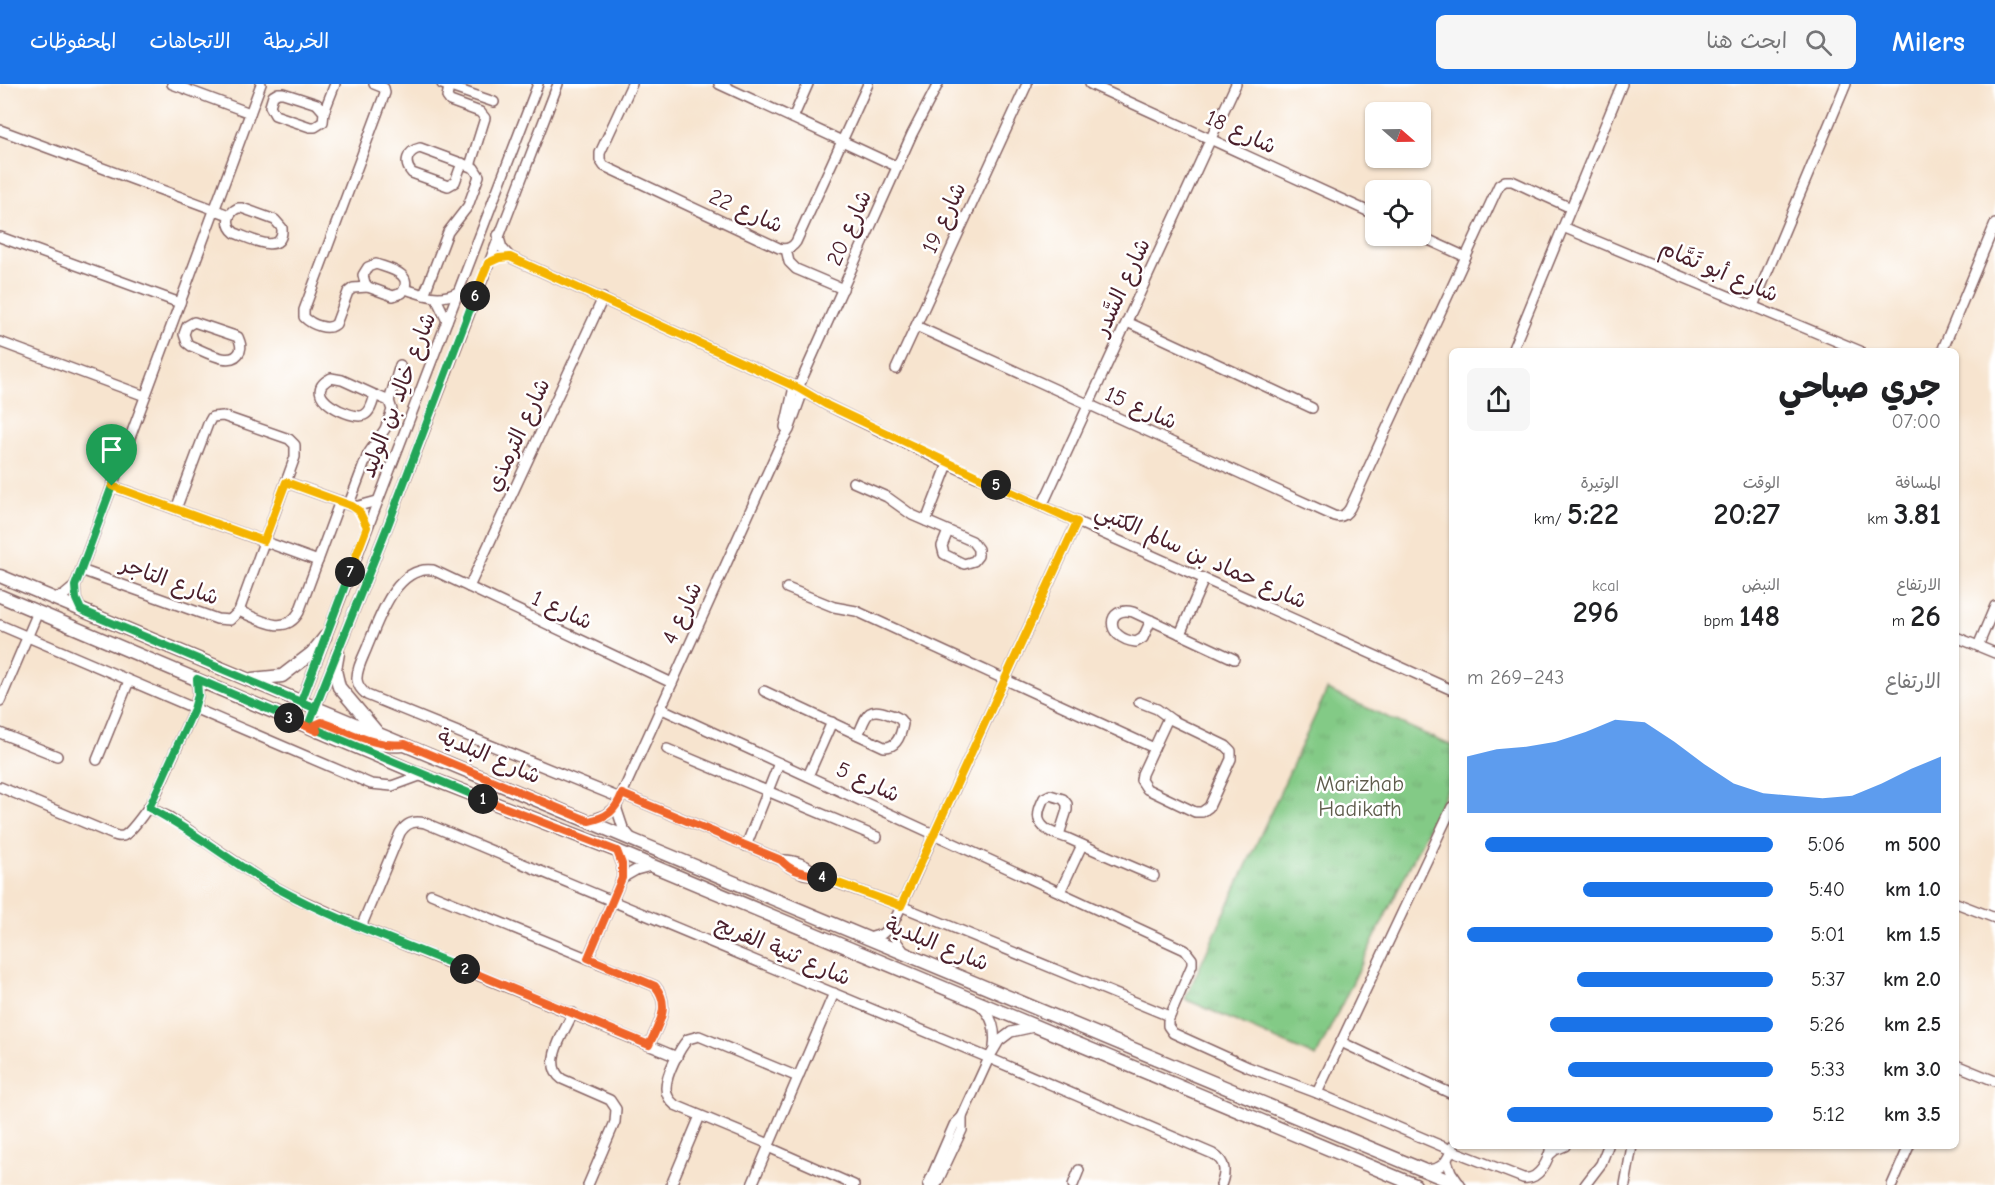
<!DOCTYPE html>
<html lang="ar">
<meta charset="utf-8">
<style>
body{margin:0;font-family:"Comic Neue","Playpen Sans Arabic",sans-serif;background:#f6f6f6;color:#202124;direction:rtl;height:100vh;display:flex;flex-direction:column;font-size:22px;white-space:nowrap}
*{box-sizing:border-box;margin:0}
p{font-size:20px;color:#757577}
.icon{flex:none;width:33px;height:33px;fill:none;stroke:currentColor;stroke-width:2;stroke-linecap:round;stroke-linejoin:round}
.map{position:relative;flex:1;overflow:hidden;direction:ltr}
.details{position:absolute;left:1449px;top:264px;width:510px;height:801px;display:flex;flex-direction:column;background:#fff;border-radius:9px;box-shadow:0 2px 4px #0004;direction:rtl}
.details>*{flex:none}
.needle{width:39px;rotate:110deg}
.tools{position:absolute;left:1365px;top:18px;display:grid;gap:12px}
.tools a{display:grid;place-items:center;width:66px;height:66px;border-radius:9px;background:#fff;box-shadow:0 2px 4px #0004;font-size:30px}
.pin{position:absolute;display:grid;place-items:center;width:51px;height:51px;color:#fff;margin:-62px -26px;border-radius:50% 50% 50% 0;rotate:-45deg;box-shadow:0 0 6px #0007}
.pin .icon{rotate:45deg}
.km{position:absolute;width:30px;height:30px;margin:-15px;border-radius:50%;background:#222;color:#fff;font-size:16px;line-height:30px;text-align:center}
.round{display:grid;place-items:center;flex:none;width:63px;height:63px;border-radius:9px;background:#f6f6f6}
.overview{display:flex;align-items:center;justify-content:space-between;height:102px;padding:0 18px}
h1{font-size:33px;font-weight:700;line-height:45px}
.stats{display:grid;grid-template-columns:repeat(3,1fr);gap:9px;height:102px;padding:6px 18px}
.stats div{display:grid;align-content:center}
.stats b{font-size:30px;font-weight:700}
.stats small{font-size:16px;font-weight:400}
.stats p{font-size:16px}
.chart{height:168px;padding:12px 18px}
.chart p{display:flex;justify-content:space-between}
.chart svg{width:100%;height:108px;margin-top:6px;fill:#1a73e8;opacity:.7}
ul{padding:0 18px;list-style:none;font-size:20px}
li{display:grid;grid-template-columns:96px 72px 1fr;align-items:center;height:45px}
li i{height:15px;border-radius:8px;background:#1a73e8}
header{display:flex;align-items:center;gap:36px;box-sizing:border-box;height:84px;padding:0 30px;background:#1a73e8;color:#fff}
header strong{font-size:28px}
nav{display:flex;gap:33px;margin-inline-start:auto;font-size:21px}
.search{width:420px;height:54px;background:#f6f6f6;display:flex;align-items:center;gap:15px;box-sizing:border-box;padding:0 21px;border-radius:9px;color:#757577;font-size:22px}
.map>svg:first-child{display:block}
.park{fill:url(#park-tufts);stroke:#667458;stroke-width:1.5}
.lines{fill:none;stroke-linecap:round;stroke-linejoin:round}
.minor-casing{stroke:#876464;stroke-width:12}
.major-casing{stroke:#876464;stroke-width:15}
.minor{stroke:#fff;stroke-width:9}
.major{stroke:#fff;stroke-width:12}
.split-1-casing{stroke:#fff;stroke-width:12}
.split-2-casing{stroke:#fff;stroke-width:12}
.split-3-casing{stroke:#fff;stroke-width:12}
.split-4-casing{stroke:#fff;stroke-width:12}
.split-5-casing{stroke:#fff;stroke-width:12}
.split-6-casing{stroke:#fff;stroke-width:12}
.split-7-casing{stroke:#fff;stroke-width:12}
.split-8-casing{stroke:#fff;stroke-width:12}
.split-1{stroke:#22a559;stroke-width:8}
.split-2{stroke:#f0652b;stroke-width:8}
.split-3{stroke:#22a559;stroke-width:8}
.split-4{stroke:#f0652b;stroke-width:8}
.split-5{stroke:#f5b400;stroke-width:8}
.split-6{stroke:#f5b400;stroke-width:8}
.split-7{stroke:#22a559;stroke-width:8}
.split-8{stroke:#f5b400;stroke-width:8}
.labels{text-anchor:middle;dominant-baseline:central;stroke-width:5;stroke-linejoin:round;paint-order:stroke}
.street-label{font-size:22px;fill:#4a1f2b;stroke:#fff}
.park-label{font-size:22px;fill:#5e5b4b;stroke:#fff}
</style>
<header>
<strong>Milers</strong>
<div class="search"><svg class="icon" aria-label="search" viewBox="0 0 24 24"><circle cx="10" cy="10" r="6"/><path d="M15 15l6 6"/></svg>ابحث هنا</div>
<nav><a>الخريطة</a><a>الاتجاهات</a><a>المحفوظات</a></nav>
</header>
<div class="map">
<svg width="1995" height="1101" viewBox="0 0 1995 1101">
<defs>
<pattern id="park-tufts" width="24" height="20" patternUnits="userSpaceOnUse" patternTransform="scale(1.5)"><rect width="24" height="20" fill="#83ca86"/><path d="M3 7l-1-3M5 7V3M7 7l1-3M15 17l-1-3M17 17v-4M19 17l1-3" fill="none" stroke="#73ad74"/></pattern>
</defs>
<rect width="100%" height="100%" fill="#fff"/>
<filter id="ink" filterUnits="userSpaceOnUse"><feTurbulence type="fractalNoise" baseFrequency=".0167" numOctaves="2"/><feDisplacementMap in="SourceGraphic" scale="12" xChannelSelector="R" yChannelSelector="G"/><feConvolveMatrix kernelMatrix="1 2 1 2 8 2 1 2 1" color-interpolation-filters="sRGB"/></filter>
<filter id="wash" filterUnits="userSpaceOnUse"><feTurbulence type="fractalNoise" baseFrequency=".008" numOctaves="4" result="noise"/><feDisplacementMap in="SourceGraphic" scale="24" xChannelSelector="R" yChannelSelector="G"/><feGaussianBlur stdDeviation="1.35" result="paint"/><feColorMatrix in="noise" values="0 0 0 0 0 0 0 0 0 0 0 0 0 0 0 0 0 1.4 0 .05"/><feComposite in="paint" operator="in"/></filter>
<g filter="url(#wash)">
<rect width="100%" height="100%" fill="#f7e4cf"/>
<path class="park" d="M1327,606l125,56v34l-136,277 -131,-58z"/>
</g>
<g filter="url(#ink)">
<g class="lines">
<defs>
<g id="minor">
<path d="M172,0l78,29"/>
<path d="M442,0l52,18"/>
<path d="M632,0l-32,69v7l4,6 175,82c7,2 13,0 17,-6l72,-158"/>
<path d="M719,0l179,83"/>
<path d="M1090,0l286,131"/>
<path d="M449,3l-2,10 3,4 30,11 5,6 -15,48"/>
<path d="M278,9h5l34,11 7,8 -1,10 -8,5h-5l-35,-12 -5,-9 3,-10z"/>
<path d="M324,28l11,-28"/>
<path d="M793,34l15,-34"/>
<path d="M0,46l229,85"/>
<path d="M238,124h4l33,12 7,8c2,29 -33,10 -47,5 -10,-8 -8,-20 3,-25z"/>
<path d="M1563,143l297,124"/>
<path d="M498,151l4,13 8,9 288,131 29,17 121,59 504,226"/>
<path d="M1420,152l46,21"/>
<path d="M0,153l180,66"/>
<path d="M786,165l3,13 7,7 47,20"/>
<path d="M376,180c13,5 39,9 26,29l-9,3 -25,-9 -3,-4 -2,-8 5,-8z"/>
<path d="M368,203l-15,1 -5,4 -12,32c-8,7 -24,1 -32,-7v-7l81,-217 -1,-5 -10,-4"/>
<path d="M405,205c19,6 34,13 53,3"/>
<path d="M424,211l24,-63 20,-26 11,-30 -5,-8 -54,-20c-13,3 -17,15 -8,25l36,13 7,-4 7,-19"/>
<path d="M436,214l11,23"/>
<path d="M1753,222l93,-222"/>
<path d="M194,238l44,15c2,5 4,9 2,14 -8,18 -37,-1 -49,-5l-4,-3 -3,-9 3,-8z"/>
<path d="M1127,238l185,86"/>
<path d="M916,242l418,190c7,2 12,-1 16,-8l149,-323 6,-4h7l59,27"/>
<path d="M0,258l145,54"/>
<path d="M1512,267l110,-267"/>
<path d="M1942,267l53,-127"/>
<path d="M896,285l131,-285"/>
<path d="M331,294l11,2 33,15c-2,6 -4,17 -11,20 -11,6 -67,-20 -33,-37z"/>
<path d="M798,304l114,-254 26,-50"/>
<path d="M389,317l11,-36"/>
<path d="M785,343l9,-40"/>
<path d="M286,398l69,25 22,-6"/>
<path d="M853,398l34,15 25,18 60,26 6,8v7l-4,5 -10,3 -20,-10 -2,-8 6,-15"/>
<path d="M112,402l206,75"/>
<path d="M349,420l19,-50 17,-25 7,-19 -3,-9 -14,-6"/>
<path d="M1042,422l194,-422"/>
<path d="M926,437l22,-57"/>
<path d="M81,486l136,49 13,1 9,-9 56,-154v-12l-6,-6 -66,-23 -11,1 -4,7 -32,85"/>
<path d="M469,503l134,-289"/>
<path d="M787,504l47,19 22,4 298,137"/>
<path d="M53,514l10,-2 12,-10"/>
<path d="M81,526l-5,-11 -1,-13 186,-502"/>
<path d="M239,527c20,8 46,26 60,1l41,-111"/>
<path d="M1151,536l-8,18 -7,4c-33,-4 -29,-37 -3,-30l101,47"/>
<path d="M0,541l371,159 21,2 30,-11"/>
<path d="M1180,550l24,-55"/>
<path d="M1956,553l39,16"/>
<path d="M1978,562l17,-40"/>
<path d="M764,607l120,56c13,1 17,-12 19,-23 -3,-7 -8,-8 -15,-10 -22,-9 -22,4 -30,21"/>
<path d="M0,617l38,-89"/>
<path d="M1139,618l18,7 15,11 54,26 5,5v8l-22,48 -7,5h-7l-48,-23 -6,-9 1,-6 26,-56"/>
<path d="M660,624l525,242 7,9v6l-24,56v5l5,7 75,34 69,26 134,57 72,28c16,3 26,-18 28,-32"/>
<path d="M294,636l244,-636"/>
<path d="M308,642l80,-201 170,-441"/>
<path d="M0,649l57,23"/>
<path d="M667,665l210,88"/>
<path d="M97,676l32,-79"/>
<path d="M808,692l24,-54"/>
<path d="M0,703l114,48c4,1 5,2 9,1 8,-3 30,-34 33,-42l38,-85 4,-14 -1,-16"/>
<path d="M622,710l159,66 8,7 15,7 14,2 78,28 273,112"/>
<path d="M620,714l-253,-103c-5,-4 -9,-8 -10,-15 -1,-11 7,-24 11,-35 11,-26 28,-80 65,-75l239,113"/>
<path d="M616,723l7,21 9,11"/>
<path d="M149,724l20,9 93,63 28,15 71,32 316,130"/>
<path d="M589,737l17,-6 10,-8 164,-362 9,-15 14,-39"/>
<path d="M1059,751l8,-25v-6l-4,-5 -13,-4 -6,3c-4,8 -9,19 -2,27 5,7 17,10 25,13 29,13 58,26 87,38"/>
<path d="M746,762l33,-83"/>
<path d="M781,776c13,-1 28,5 37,16"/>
<path d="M622,794l14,-8 15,-4"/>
<path d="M1060,808l22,-47"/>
<path d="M431,810l224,92c17,20 3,39 -6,59"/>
<path d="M1956,819l39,15"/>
<path d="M893,840l3,17 8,11"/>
<path d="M361,843l39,-94c6,-10 14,-13 25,-10l564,235 224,96c13,8 13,18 8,31"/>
<path d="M869,854l13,-4 11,-10 184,-402"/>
<path d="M588,874l34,-80v-14l-5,-13"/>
<path d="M979,920c14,12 17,26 15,43"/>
<path d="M573,929c-8,18 -32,51 -11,66l48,21 6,9 -1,13 -27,63"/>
<path d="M1341,958l111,52"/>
<path d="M1956,981l39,16"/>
<path d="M1317,1009l135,-286"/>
<path d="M769,1060l-94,-39c-5,-4 -9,-9 -9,-17 0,-13 13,-39 22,-49l11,-3 99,41"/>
<path d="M768,1063l86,38"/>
<path d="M1548,1072l7,-6 10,-4"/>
<path d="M1447,1077l4,11 9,13"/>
<path d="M1423,1086c20,0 24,-8 30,-24"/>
<path d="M671,1101l29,-69"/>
<path d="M752,1101l82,-192"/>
<path d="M928,1101l26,-60 8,-8 27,-59 10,-17 12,-9 23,-5"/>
<path d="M936,1101l26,-55v-13"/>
<path d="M1073,1101l6,-15"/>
<path d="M1585,1101l16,-21 7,-18"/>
<path d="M1625,1101l7,-39"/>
<path d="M1892,1101l17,-39"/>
</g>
<g id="major">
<path d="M0,492l1459,609"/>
<path d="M0,512l422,179 195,76 798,334"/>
<path d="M338,569l-3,17 4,17 37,44"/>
<path d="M252,595l30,-3 30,-23 13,-16"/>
<path d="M317,647l-1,-6 7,-3c24,9 51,26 78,23"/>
</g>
</defs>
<use href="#minor" class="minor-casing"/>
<use href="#major" class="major-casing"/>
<use href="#minor" class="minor"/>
<use href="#major" class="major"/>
</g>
</g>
<g class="lines" filter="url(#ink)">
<defs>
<path id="split-1" d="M112,402l-37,100 1,13 5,11 234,98 -7,18 175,73"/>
<path id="split-2" d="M465,885l184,76c9,-20 23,-39 6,-59l-67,-28 34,-80v-14l-5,-13 -134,-52"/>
<path id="split-3" d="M289,634l-92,-39 1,16 -4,14 -45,99c45,22 83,56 128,80 60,33 126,55 188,81"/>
<path id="split-4" d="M289,634l28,13 -2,-6 7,-3c28,10 53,26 83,22l184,77c19,-4 26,-10 33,-27l159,66c12,14 26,12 41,17"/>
<path id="split-5" d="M822,793l79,29 176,-384 -81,-37"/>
<path id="split-6" d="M475,212l13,-33 11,-5 11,-1 288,131 29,17 169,80"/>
<path id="split-7" d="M350,488l-49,130 14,6 73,-183 87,-229"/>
<path id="split-8" d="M112,402l152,55 22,-59 66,24 7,5 8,16 -17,45"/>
</defs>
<use href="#split-1" class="split-1-casing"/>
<use href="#split-2" class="split-2-casing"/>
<use href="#split-3" class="split-3-casing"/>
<use href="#split-4" class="split-4-casing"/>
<use href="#split-5" class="split-5-casing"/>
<use href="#split-6" class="split-6-casing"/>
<use href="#split-7" class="split-7-casing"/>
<use href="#split-8" class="split-8-casing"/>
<use href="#split-1" class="split-1"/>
<use href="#split-2" class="split-2"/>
<use href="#split-3" class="split-3"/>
<use href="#split-4" class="split-4"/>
<use href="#split-5" class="split-5"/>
<use href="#split-6" class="split-6"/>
<use href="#split-7" class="split-7"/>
<use href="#split-8" class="split-8"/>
</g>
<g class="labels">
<g class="street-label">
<text transform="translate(1241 48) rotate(25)">شارع 18</text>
<text transform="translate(746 127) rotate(24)">شارع 22</text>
<text transform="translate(944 134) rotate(-65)">شارع 19</text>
<text transform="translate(849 144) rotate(-66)">شارع 20</text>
<text transform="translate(1719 187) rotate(23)">شارع أبو تَمَّام</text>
<text transform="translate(1122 203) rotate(-65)">شارع السَّدر</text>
<text transform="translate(398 311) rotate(-69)">شارع خالِد بن الوليد</text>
<text transform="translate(1141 324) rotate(24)">شارع 15</text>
<text transform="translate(518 351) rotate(-65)">شارع الترمذي</text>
<text transform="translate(1201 472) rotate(24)">شارع حماد بن سالم الكتبي</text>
<text transform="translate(170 497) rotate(20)">شارع التاجر</text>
<text transform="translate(562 526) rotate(25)">شارع 1</text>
<text transform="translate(682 529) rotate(-65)">شارع 4</text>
<text transform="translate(489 672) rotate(23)">شارع البلدية</text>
<text transform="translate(868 698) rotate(25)">شارع 5</text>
<text transform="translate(937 860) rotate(22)">شارع البلدية</text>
<text transform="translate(783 867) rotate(23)">شارع ثنية الفريج</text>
</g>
<g class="park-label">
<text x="1360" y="700">Marizhab<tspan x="1360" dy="25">Hadikath</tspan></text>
</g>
</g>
</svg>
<div class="tools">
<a><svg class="needle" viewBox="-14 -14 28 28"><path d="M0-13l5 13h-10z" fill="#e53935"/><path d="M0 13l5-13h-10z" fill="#757577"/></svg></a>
<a><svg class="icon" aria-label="locate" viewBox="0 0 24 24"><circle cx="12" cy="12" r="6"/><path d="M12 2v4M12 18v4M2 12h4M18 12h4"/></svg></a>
</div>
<div class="pin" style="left:112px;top:402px;background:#1e9e55"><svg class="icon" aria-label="arrive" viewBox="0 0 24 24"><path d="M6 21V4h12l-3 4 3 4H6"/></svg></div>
<b class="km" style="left:483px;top:715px">1</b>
<b class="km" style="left:465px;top:885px">2</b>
<b class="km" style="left:289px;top:634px">3</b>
<b class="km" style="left:822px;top:793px">4</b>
<b class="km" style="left:996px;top:401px">5</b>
<b class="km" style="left:475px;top:212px">6</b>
<b class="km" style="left:350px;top:488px">7</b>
<section class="details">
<div class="overview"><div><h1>جري صباحي</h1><p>07:00</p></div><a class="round"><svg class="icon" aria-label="share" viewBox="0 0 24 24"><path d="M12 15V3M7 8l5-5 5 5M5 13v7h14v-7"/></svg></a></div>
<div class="stats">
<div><p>المسافة</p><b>3.81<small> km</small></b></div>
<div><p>الوقت</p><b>20:27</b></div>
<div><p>الوتيرة</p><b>5:22<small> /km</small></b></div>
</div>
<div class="stats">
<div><p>الارتفاع</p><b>26<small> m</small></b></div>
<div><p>النبض</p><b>148<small> bpm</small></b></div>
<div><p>kcal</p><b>296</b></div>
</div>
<div class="chart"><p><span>الارتفاع</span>243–269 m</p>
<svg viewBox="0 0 160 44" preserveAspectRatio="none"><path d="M0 44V21L10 18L20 17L30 15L40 11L50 6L60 7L70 15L80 24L90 32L100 36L110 37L120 38L130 37L140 32L150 26L160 21V44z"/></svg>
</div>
<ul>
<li><b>500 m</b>5:06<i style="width:94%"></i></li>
<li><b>1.0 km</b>5:40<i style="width:62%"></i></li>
<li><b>1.5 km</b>5:01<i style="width:100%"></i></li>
<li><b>2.0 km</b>5:37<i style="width:64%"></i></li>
<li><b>2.5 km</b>5:26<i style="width:73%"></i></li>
<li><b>3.0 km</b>5:33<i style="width:67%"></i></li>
<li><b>3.5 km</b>5:12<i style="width:87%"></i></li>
</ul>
</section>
</div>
